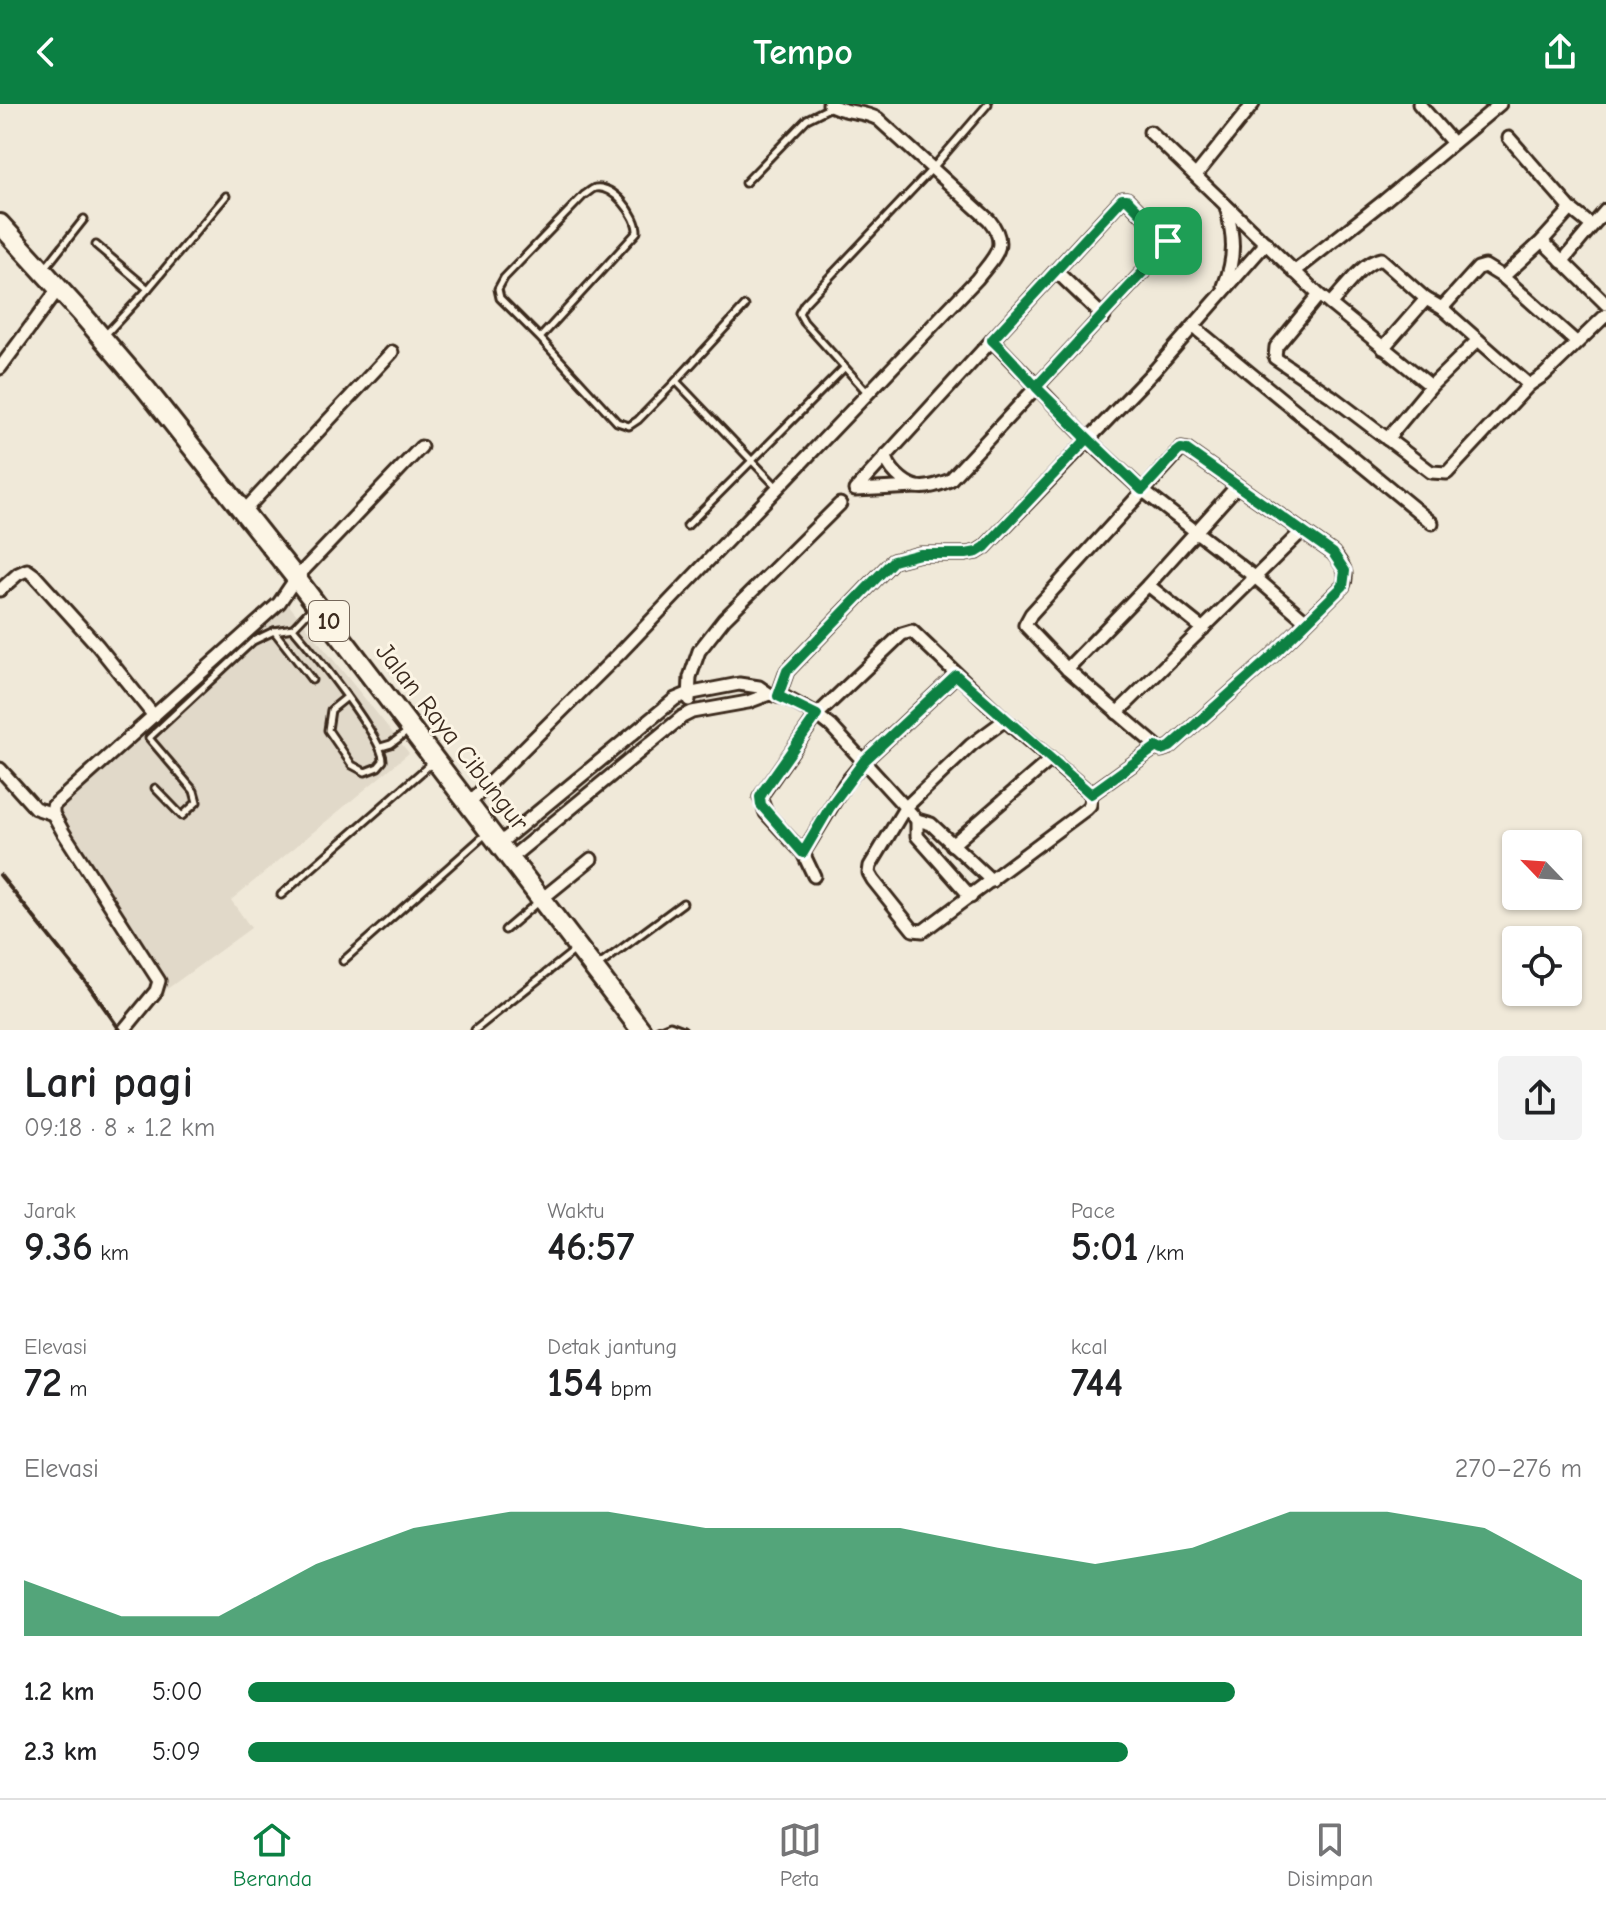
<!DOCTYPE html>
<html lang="id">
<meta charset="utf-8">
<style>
body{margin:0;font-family:"Comic Neue",sans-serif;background:#f2f2f2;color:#202124;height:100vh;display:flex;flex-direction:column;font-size:30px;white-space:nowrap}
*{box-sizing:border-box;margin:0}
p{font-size:26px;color:#757577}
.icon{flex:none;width:44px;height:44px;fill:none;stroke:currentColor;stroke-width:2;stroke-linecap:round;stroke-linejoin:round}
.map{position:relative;height:926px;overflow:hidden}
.panel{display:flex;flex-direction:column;background:#fff;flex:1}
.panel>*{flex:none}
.needle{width:52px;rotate:295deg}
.tools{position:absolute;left:1502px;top:726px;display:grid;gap:16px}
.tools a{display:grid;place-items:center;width:80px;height:80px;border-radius:8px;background:#fff;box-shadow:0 2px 6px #0004;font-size:40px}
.pin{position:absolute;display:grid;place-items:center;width:68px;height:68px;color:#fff;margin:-34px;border-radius:16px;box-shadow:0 4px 12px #0006}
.round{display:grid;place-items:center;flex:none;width:84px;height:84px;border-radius:8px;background:#f2f2f2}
.summary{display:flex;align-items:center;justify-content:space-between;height:136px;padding:0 24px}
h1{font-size:44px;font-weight:800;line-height:60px}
.stats{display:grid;grid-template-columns:repeat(3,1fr);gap:12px;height:136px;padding:8px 24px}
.stats div{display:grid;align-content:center}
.stats b{font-size:40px;font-weight:800}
.stats small{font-size:22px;font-weight:400}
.stats p{font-size:22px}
.chart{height:224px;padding:16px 24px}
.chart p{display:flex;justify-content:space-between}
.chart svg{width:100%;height:144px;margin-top:8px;fill:#0b8043;opacity:.7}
ul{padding:0 24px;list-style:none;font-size:26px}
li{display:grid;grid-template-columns:128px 96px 1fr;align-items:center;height:60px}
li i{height:20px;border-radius:10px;background:#0b8043}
header{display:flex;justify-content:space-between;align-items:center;height:104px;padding:0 24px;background:#0b8043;color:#fff;font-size:36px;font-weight:800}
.tabs{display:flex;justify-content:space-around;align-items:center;height:112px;border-top:2px solid #e0e0e0;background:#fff;font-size:22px;color:#757577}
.tabs a{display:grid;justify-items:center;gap:4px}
.tabs .on{color:#0b8043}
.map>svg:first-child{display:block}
.built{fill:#e1d9c9}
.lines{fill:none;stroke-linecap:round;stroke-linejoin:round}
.service-casing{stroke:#3b2a1e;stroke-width:11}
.minor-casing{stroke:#3b2a1e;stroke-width:17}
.trunk-casing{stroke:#3b2a1e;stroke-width:24}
.service{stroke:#fcf5e5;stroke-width:5}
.minor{stroke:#fcf5e5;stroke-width:11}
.trunk{stroke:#fcf5e5;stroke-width:18}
.rail{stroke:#3b2a1e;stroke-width:4}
.route-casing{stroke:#fff;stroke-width:16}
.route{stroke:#0b8043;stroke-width:10}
.labels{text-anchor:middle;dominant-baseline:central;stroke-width:6;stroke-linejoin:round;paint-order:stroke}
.shield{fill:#fcf5e5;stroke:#75675a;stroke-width:2}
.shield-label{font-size:24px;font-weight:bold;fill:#3b2a1e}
.street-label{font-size:26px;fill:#3b2a1e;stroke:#fcf5e5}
</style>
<header><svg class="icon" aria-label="back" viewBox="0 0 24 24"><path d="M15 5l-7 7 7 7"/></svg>Tempo<svg class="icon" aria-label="share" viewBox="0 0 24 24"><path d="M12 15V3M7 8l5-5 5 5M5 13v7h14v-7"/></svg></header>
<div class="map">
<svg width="1606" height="926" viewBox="0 0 1606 926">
<rect width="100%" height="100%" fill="#f0e9d9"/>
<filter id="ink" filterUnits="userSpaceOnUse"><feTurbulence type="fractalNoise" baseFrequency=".0125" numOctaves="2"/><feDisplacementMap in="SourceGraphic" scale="16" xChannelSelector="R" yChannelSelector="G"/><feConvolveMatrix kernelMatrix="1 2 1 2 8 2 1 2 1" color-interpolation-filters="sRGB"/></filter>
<g filter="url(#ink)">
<path class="built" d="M288,500l121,149 -178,147 20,28 -84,61 -114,-176z"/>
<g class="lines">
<defs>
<g id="service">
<path d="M745,79l62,-64 24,-12"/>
<path d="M96,141l52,44"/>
<path d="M46,163l38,-48"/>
<path d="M745,202l-69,75 101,106"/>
<path d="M106,230l42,-45 78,-93"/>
<path d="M540,234l97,-106c1,-16 -24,-48 -42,-44 -4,1 -7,5 -11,7l-80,83 -6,11 2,9 40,40 77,84 12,4 9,-6 38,-39"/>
<path d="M867,288l-63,-70 -5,-9 5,-9 128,-135 56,-65"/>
<path d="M687,422l157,-158"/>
<path d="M312,504l-19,20c17,20 92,112 90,133l-5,6 -13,5 -13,-7 -24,-35 3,-20 16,-13"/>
<path d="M274,527l38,49"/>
<path d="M381,643l10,-3 16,-12"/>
<path d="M155,684l27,28 15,-14 -3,-11 -45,-53 104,-97 21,-10 19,-3"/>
<path d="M281,791l152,-133"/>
<path d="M505,826l34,-29"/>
<path d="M343,857l143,-127"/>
<path d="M598,862l85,-63"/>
<path d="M475,926l99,-79"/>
<path d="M658,926l12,-5 13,5"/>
</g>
<g id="minor">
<path d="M1419,0l33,38"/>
<path d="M1150,28l169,163 112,91"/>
<path d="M1509,34l62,71"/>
<path d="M1196,71l57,-71"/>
<path d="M1542,137l64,63"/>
<path d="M1562,158l30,-36"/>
<path d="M1057,168l47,45"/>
<path d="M1294,168l90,-71 116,-97"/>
<path d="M1503,173l73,65"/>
<path d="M1224,182c12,-29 10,-50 2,-80"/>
<path d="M1319,191l-43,52 -1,11 56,38 100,76 16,1 82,-88 -87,-77 -16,-9 -43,49"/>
<path d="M1330,200c14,-14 31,-41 51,-45l45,40"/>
<path d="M1442,204l36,-40 7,-2 18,11 39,-36 29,-32 21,17 14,-16"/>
<path d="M1194,223l238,196"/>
<path d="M0,264l59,-80"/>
<path d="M1529,281l15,-10 62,-60"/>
<path d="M1387,335l44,-53 47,-46"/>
<path d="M1181,345l6,1 146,103c9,11 16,19 10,33l-73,72 -100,89 -9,3 -94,-81 -42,-44 6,-11z"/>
<path d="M886,351c1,13 18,29 31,32 11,2 23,-3 33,-7l218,-235v-4l-41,-42h-5l-130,141"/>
<path d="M916,383l-61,3 137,-150 95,99 55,51 114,88 50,43"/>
<path d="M243,408l149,-160"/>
<path d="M1148,481l55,44"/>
<path d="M0,486l18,-16 9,-4 7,5 64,71 56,70"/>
<path d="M1067,565l81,-84 89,-99"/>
<path d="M778,592l9,-25 106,-110 27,-7h46l11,-2 8,-5 170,-177 111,-127"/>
<path d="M689,596l1,-23 9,-26 25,-32 116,-115"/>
<path d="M1117,609l185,-182"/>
<path d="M0,665l35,39 18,6"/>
<path d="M1091,690l65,-47"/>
<path d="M470,698l152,-151 355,-372c17,-22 33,-33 12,-59l-111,-101c-16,-9 -33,-5 -49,-15"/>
<path d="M917,716v16l54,61"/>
<path d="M500,739l175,-144 12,-5 52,-10 20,3 10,7 17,4 31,17 14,11 86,94 14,4 61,57"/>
<path d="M952,741l98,-85"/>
<path d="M803,749l42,-69 19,-23 92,-86"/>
<path d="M512,753l170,-140 10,-5 56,-10 21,-8"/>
<path d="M814,772l-11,-23 -37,-40 -6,-16 57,-82 85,-81 10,-3 93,89 86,74 -1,11 -4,4 -163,122 -10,-1 -40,-50 -4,-7 1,-7 35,-58 66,-63 34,-25"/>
<path d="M543,794l48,-39"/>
<path d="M124,926l32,-39 3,-10 -96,-149 -10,-18v-8l226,-203 17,-25 125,-131"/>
</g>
<path id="trunk" d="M0,120l81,89 65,76 150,189 345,452"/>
</defs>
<use href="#service" class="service-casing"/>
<use href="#minor" class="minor-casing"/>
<use href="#trunk" class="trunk-casing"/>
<use href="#service" class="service"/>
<use href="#minor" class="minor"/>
<use href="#trunk" class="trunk"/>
<path class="rail" d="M0,771l89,111 31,44"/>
</g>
</g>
<g class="lines" filter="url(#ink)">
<defs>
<path id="route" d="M1168,137v4l-132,142 51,52 -102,108 -8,5 -11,2h-46l-27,7 -106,110 -9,25 39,19 -53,75 -4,7 1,8 42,48 27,-46 34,-46 92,-86 135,119 65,-47 5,3 9,-3 100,-89 73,-72 2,-15 -12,-18 -146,-103 -6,-1 -4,3 -35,38c-35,-33 -69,-66 -103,-100 -16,-17 -30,-34 -47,-50l130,-141h5l41,42"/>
</defs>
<use href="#route" class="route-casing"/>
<use href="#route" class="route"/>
</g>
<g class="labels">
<rect class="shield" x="309" y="497" width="40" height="40" rx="6"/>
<g class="shield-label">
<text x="329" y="517">10</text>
</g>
<g class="street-label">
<text transform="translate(452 633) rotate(52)">Jalan Raya Cibungur</text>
</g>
</g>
</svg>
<div class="tools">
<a><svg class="needle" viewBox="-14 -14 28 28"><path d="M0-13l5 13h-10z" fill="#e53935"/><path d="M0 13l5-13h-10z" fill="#757577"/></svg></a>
<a><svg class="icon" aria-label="locate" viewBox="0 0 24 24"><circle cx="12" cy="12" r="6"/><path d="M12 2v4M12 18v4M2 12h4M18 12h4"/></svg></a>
</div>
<div class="pin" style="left:1168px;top:137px;background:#1e9e55"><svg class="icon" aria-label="arrive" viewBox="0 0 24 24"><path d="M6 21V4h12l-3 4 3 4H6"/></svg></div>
</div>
<section class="panel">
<div class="summary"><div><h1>Lari pagi</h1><p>09:18 · 8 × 1.2 km</p></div><a class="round"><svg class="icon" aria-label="share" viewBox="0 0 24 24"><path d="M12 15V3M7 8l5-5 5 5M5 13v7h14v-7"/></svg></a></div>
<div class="stats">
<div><p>Jarak</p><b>9.36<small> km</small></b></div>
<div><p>Waktu</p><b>46:57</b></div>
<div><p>Pace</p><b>5:01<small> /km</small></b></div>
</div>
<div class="stats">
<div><p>Elevasi</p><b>72<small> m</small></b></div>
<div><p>Detak jantung</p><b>154<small> bpm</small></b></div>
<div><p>kcal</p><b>744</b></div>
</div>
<div class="chart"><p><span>Elevasi</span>270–276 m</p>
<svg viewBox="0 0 160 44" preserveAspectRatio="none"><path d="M0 44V27L10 38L20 38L30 22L40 11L50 6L60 6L70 11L80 11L90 11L100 17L110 22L120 17L130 6L140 6L150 11L160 27V44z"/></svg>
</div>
<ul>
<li><b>1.2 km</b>5:00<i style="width:74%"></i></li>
<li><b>2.3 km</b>5:09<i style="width:66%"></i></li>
</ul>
</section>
<nav class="tabs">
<a class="on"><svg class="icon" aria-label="home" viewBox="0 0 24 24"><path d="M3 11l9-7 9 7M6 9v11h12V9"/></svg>Beranda</a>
<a><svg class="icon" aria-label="map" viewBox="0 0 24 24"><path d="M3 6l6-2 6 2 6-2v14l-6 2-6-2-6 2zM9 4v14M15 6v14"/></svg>Peta</a>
<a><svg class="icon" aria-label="saved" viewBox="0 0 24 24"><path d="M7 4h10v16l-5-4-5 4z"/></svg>Disimpan</a>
</nav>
